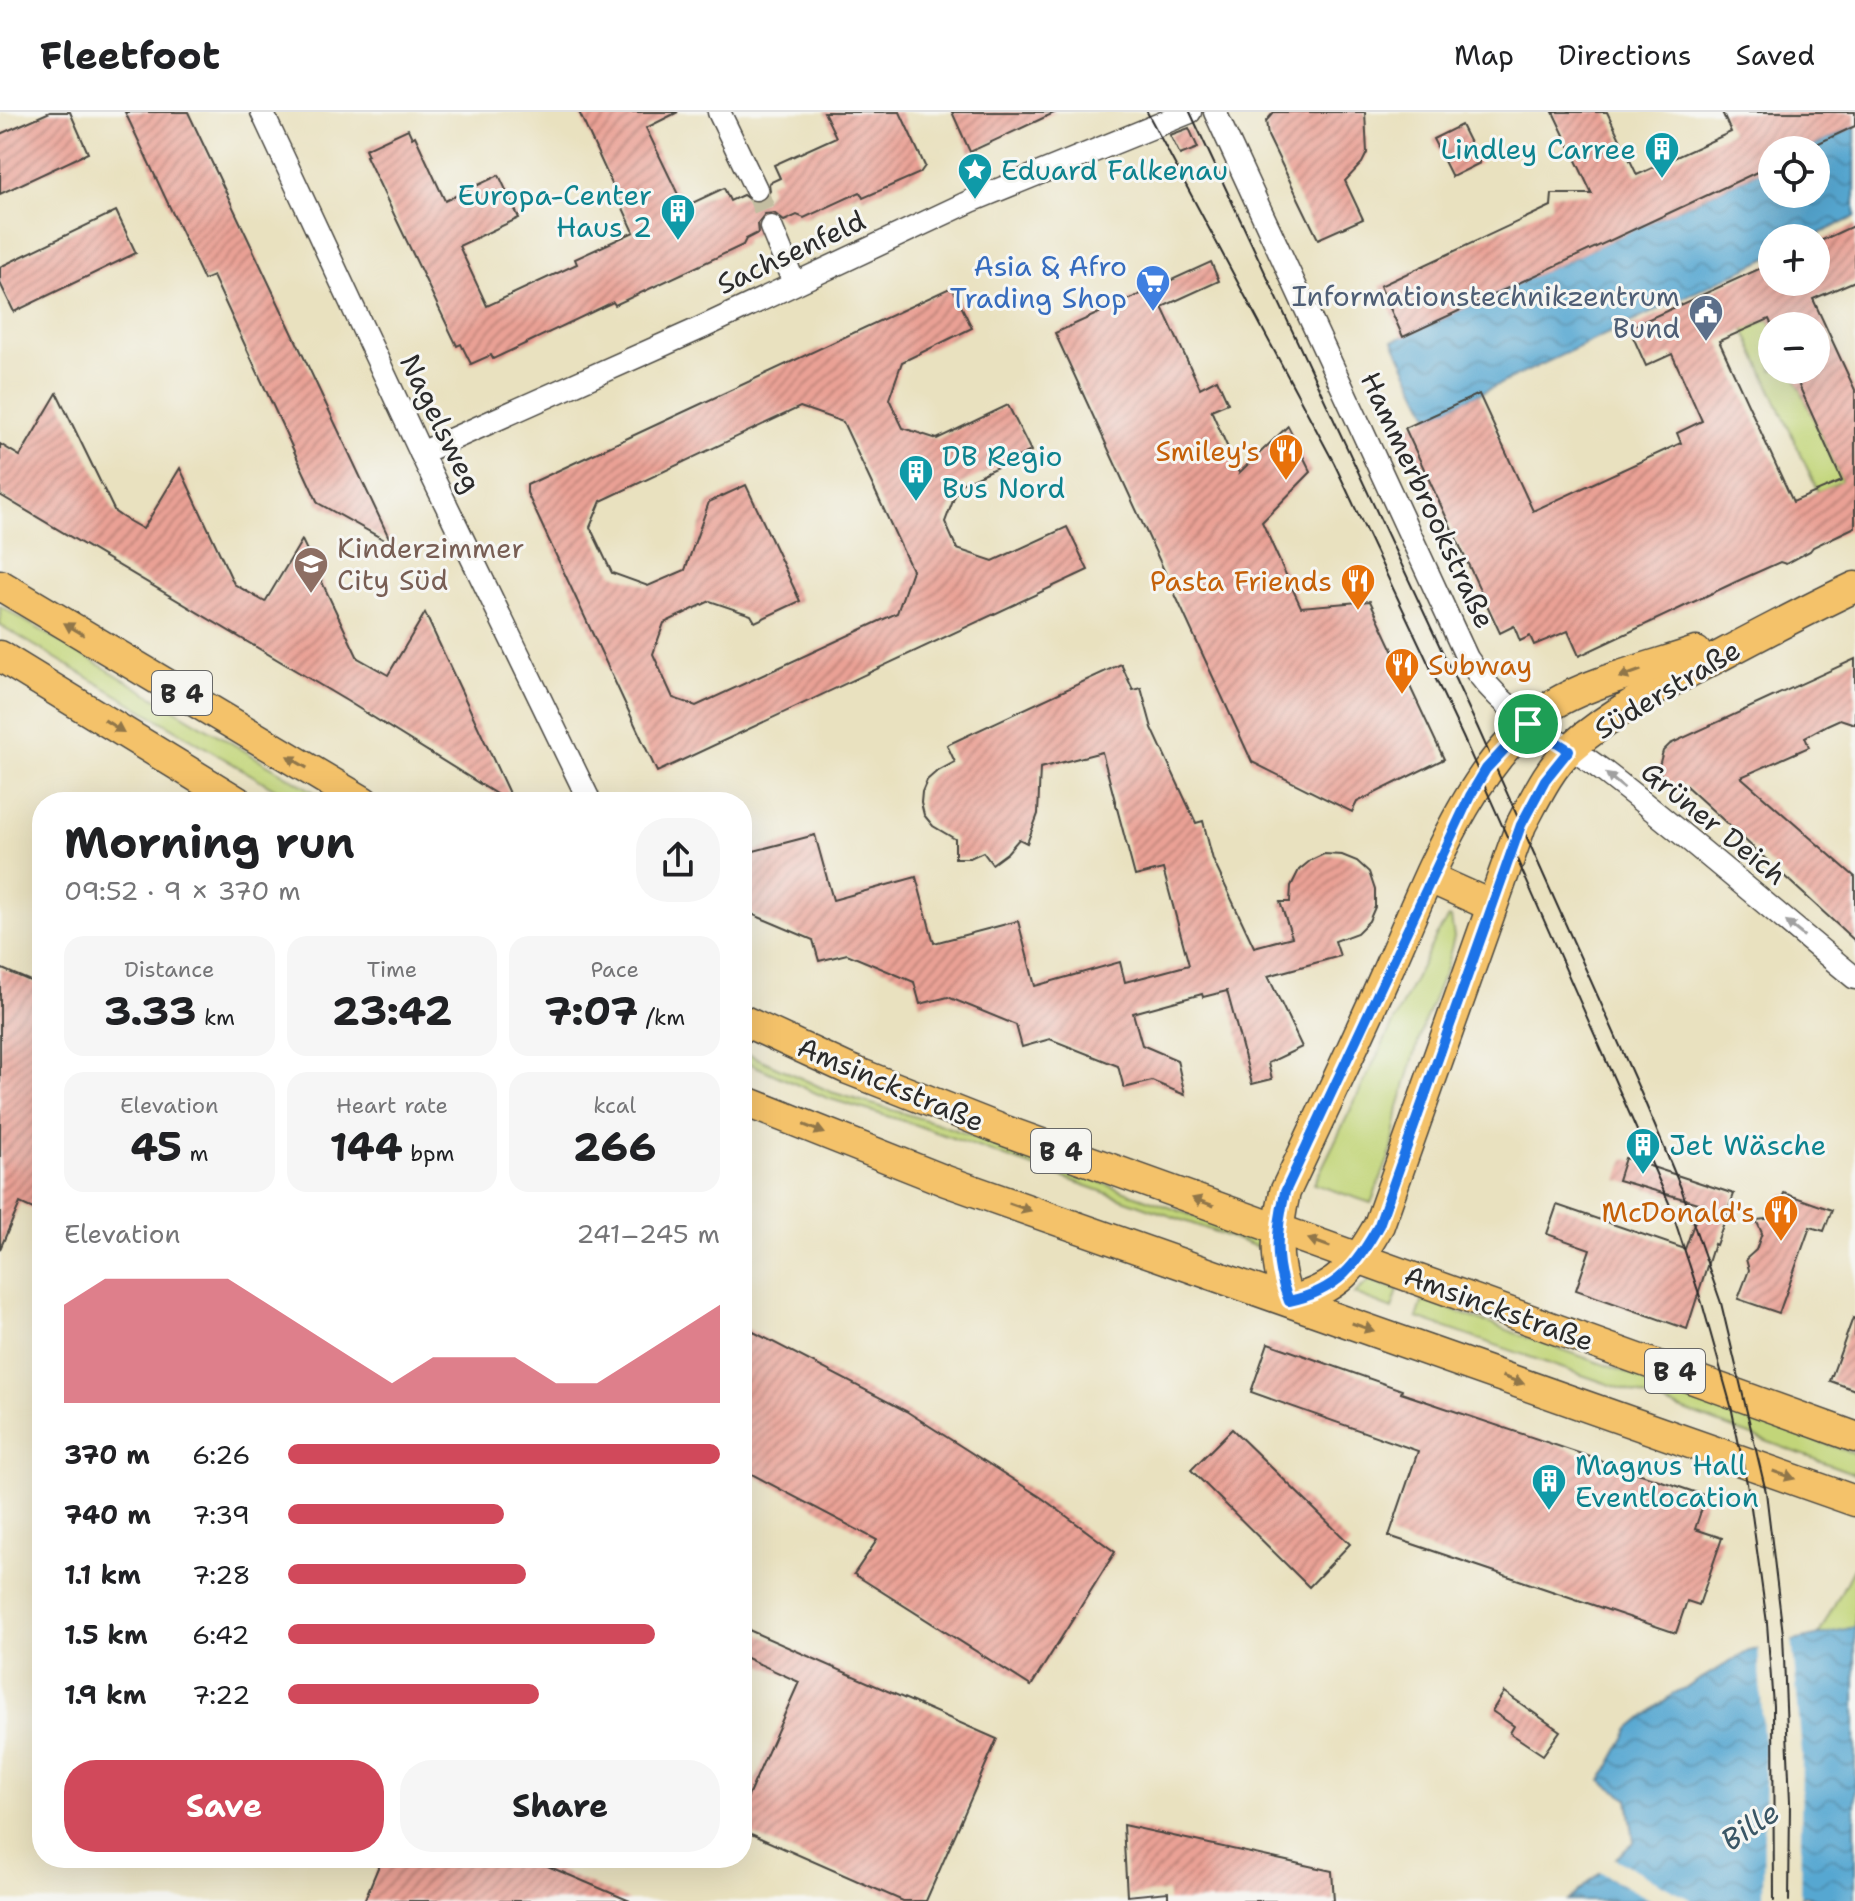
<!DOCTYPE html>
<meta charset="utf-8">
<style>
body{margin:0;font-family:"Shantell Sans",sans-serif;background:#f6f6f6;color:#202124;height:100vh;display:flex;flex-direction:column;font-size:30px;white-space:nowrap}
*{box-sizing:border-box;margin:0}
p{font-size:26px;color:#757577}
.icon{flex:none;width:44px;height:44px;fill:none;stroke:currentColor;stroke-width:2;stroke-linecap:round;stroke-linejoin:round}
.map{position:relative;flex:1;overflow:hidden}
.side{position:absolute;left:32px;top:680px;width:720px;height:1076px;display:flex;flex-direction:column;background:#fff;border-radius:32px;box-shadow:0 8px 32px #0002}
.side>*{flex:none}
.buttons{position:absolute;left:1758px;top:24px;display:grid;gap:16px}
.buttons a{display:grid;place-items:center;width:72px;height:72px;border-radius:50%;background:#fff;box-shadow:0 8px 32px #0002;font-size:40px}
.pin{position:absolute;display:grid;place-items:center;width:68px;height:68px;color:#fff;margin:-34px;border:4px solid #fff;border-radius:50%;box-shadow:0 2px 8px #0007}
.round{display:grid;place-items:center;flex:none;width:84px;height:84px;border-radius:32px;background:#f6f6f6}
.head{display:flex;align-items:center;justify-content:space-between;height:136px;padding:0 32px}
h1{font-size:44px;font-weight:700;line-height:60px}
.metrics{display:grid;grid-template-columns:repeat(3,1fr);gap:12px;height:136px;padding:8px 32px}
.metrics div{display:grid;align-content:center;border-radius:20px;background:#f6f6f6;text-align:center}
.metrics b{font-size:40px;font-weight:700}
.metrics small{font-size:22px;font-weight:400}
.metrics p{font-size:22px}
.chart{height:224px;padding:16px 32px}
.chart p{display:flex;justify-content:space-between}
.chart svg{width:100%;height:144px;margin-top:8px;fill:#d1495b;opacity:.7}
.action{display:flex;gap:16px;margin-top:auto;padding:16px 32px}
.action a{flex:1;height:92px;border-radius:32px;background:#d1495b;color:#fff;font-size:32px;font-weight:700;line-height:92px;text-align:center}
.action a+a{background:#f6f6f6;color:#202124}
ul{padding:0 32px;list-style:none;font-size:26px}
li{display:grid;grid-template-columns:128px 96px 1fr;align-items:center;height:60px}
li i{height:20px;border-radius:10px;background:#d1495b}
header{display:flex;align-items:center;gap:48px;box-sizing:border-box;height:112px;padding:0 40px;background:#fff;border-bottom:2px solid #e0e0e0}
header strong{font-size:38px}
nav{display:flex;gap:44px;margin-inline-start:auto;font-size:28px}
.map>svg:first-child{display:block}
.green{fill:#c2d579;stroke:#768052;stroke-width:2}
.water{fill:url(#water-waves);stroke:#41697e;stroke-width:2}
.pier{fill:#e9e1bf}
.building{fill:url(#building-hatch);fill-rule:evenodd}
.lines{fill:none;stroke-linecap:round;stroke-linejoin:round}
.minor-tunnel{stroke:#c3bda1;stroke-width:22;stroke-dasharray:22 11;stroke-linecap:butt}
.minor-casing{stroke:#484641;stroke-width:25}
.major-casing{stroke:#484641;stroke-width:33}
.minor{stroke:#fff;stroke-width:22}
.major{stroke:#f4c26a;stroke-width:30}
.tram{stroke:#2b2b2b;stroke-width:2}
.oneway{fill:#90764a}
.oneway2{fill:#a0a0a0}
.route-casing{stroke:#fff;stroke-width:16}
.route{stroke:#1a73e8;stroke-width:10}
.labels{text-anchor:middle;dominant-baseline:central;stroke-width:6;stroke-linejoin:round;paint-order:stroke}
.shield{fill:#f6f6f2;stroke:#686867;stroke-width:2}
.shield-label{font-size:26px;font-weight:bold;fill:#2b2b2b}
.culture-label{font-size:28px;fill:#0d838f;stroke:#f6f6f2;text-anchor:start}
.street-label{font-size:28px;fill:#2b2b2b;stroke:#f6f6f2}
.shop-label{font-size:28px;fill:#366cbe;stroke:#f6f6f2;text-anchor:end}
.service-label{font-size:28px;fill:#4e5e75;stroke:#f6f6f2;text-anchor:end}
.food-label{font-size:28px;fill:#c56008;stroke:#f6f6f2;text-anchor:end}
.education-label{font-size:28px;fill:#785e54;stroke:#f6f6f2;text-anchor:start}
.water-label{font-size:30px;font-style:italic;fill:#3a5665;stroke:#f6f6f2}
</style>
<header>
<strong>Fleetfoot</strong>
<nav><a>Map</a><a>Directions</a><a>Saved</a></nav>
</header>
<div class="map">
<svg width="1855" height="1789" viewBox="0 0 1855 1789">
<defs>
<pattern id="water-waves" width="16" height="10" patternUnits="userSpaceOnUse" patternTransform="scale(2)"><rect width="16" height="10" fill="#57a7d1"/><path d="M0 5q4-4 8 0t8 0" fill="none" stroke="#4888aa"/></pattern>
<pattern id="building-hatch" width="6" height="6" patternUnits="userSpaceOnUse" patternTransform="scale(2)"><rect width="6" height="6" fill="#eaa195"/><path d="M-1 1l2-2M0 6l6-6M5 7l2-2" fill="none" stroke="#be837a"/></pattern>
</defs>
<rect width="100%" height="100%" fill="#f6f6f2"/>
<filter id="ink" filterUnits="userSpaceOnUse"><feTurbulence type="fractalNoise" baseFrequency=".0125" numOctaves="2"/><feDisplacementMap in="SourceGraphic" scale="16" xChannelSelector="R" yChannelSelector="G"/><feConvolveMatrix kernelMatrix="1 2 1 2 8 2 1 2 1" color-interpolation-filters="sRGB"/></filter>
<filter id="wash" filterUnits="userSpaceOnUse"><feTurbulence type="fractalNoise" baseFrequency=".006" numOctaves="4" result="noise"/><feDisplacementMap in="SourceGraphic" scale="32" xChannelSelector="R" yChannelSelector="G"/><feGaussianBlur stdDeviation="1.8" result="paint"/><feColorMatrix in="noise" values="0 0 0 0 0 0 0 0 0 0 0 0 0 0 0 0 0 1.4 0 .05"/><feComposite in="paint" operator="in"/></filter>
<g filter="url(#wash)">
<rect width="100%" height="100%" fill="#e9e1bf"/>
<g class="green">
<path d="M1769,207l3,7v44h20l50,111 -24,11 -74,-162z"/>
<path d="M0,494l331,196h-34l-297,-177z"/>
<path d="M1448,806h3l3,19 -8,31 -22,55 -25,84 -7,43 -21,53 -57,-19 122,-248z"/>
<path d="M742,939l89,41 105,31 327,118v8l-350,-125 -86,-26 -85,-38z"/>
<path d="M1370,1168l28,10 -6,19 -38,-15z"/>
<path d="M1423,1188l432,154v20l-192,-71 -246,-85z"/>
<path d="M1855,1453v62l-37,9z"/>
</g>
<g class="water">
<path d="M1855,14v91l-45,21h-38v18l-342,161 -37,-76 379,-176v29h44v-44h-12z"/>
<path d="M1855,1515v274h-26l-25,-5 -9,5h-227l66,-59 -6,-44 -27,-17 29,-52 36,-30 83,-48z"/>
</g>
<g class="pier">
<path d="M1792,1525l10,117 -2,147h-37l2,-137 -7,-119z"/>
<path d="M1612,1745l81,44h-41l-54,-30z"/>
</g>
<g id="blocks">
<g class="building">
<path d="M50,0h20l18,41 -88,41v-60z"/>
<path d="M125,0h63l204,432 -74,-41 -105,-227 -9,4z"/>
<path d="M579,0h99l-32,16 38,79 40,-19 6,13 13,-6 11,8 9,-2 7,-10 -1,-8 11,-5 -6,-13 62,-28 -12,-25h76l25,54 -5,7 -57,25 -3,-6 -56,26 -7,-3 -13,6 -10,-8 -9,1 -8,10 1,9 -12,6 -3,6 -128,60 -2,-3 -120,57 -2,-4 -20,9 -10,-20 -4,2 -91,-190 2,-1 -3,-6 43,-20 4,9 3,-2 30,65 54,-26 20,43 -60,28 28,60 90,-42 -2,-5 59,-27z"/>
<path d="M952,0h104l-86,40z"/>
<path d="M1274,0h91l2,41 -5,10 -17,18 18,38 -45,20 -50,-103 -2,-15z"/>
<path d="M1553,0h54l30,63 94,-43 -9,-20h133v14l-51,24h-32v15l-369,172 -23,-51 171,-80 1,-12h40z"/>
<path d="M1461,13l19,38 -28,14 -19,-38z"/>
<path d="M1189,16l9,20 -18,7 -10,-20z"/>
<path d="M116,99l20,42 -122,59 -14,-29v-16z"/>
<path d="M1855,113v56l-42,18 42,91v137l-42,20 -3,4 -24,13 -6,-2 -38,17 -163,77 -11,-25 -34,14 -4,-9 -10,5 -6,-15 -14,7 -95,-205 74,-34 54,117 148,-68 -4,-10 25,-12 -30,-67 -26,12 -17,-38 143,-65v19h44v-39zM1769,207l3,7h44v44h-24l50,111 -49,21 -74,-161z"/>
<path d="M1211,150l8,19 -57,26 38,81 17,-9 11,24 -17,7 28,63 49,-47 23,46 -49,50 18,40 21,45 69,-6 74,158 -87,43 -5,10 -100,-50 -197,-429z"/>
<path d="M952,175l20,41 -70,34 -13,37 14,29 34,11 71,-34 23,46 -72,34 -14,37 12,27 36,12 74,-34 21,43 -431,202 -130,-279v-8zM800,295l43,15 69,148 -15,43 -201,93 -23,-8 -20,-44 11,-31 46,-22 41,14 4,7 45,-21 -54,-116 -37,17 -24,68 -37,16 -36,-13 -22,-46 11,-26z"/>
<path d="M57,281l58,119 7,5 21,12 37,-61 54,116 31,18 37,-62 56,118 30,17 37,-62 88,189h-4l-162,-101 -347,-206v-51l20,12z"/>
<path d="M1855,547v65l-15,-5 -13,6 -22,12 4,10 -68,30 114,100v64l-170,-156 -15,-3 -10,-8 -1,-8 4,-15 7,-7z"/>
<path d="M1121,552l12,26 8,-2 11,40 44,95 7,-2 10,39 41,87 38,-10 -12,-35h10l1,-16 8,-16 12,-10 13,-6 18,1 15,6 12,11 6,18v17l-6,14 -12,12 -22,8 5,15 -72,20 34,71 -34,16 4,16 -20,5 -25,-93 -24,6 -1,-3 -69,19 9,32 35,15 8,35 -33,-14 -28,7 -6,-22 -68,-27 -28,8 -6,-22 -68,-28 -28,7 -6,-22 -67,-28 -28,7 -6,-21 -71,-30v-56l73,-19 18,65 83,-23 18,66 84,-22 17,65 85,-24 5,20 64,-17 -26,-96 -28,7 -33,-124 -62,16 -2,46 -11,29 -8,-4 -12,14 -15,11 -9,-12 -13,6h-15v-19l-22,-13 -9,-11 -3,-12 1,-11 5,-12 9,-8 19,-10 -8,-17z"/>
<path d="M0,856l42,18v227l-22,-10 -20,46z"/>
<path d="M1625,1046l109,36 -18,51 -2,-1 -27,85 -111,-39 14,-41 -43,-15 10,-29 128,44 16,-45 -83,-24z"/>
<path d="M1784,1081l48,17 -8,21 -14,-4 -31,86 -41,-14 11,-29 -3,-11 10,-9 6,-17 -6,-13 19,-2z"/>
<path d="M1853,1206l2,1v71l-25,-9z"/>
<path d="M742,1214l164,85 136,87 73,54 -84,134 -177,-112 23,-34 -135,-71z"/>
<path d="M1268,1231l134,47 -1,3 305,103 -11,33 27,9 -23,67 -12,-4 -11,32 -287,-97 29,-85 -167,-59z"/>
<path d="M1232,1317l118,115 -41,43 -118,-117z"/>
<path d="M742,1515l255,112 -71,162h-23l-161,-71v-20l57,-128 -57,-26z"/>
<path d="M1504,1580l56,39 -17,24 -33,-22 4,-7 -22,-15z"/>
<path d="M1123,1713l209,46 2,30h-166v-9l-41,4z"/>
<path d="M382,1746h147l101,43h-266z"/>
</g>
</g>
</g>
<g filter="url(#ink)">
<use href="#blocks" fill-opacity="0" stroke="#484641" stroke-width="2"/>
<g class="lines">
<path class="minor-tunnel" d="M756,77l15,38"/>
<defs>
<g id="minor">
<path d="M262,0l159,341 169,349"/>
<path d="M719,0l37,77"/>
<path d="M1215,0l252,546c41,63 85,73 139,115 85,66 166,137 249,205"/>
<path d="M771,115l23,56"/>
<path d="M421,341l282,-126 268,-126 219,-89"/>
</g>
<g id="major">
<path d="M0,473l364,217"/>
<path d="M0,544l238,146"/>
<path d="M1430,766l62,28"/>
<path d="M742,908l106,49 152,60 855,308"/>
<path d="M742,988l204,81 909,320"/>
<path d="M1289,1189c48,-11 67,-35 90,-76l142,-400c14,-26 28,-57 50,-77 43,-38 96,-65 147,-91 45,-24 90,-48 137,-70"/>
<path d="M1289,1189c-16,-39 -13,-69 -4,-109 34,-72 68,-144 100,-216 41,-90 81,-209 163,-268 34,-24 106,-42 148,-56"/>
</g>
</defs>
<use href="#minor" class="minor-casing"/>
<use href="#major" class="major-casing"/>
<use href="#minor" class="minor"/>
<use href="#major" class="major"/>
<g class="tram">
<path d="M1147,0l187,351 129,274 206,466 33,100 29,103 18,87 18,130 6,83 1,195"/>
<path d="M1190,0l287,614 164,367 40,95 40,115 45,189 17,142 7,168 -1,99"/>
</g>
</g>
<defs><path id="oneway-solid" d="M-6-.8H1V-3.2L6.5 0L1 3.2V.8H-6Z" transform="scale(2)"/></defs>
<g class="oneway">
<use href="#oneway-solid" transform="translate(74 517) rotate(-149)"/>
<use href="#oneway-solid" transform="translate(1630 562) rotate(161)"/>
<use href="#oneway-solid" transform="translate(114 614) rotate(32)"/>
<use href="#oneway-solid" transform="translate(297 650) rotate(-149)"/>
<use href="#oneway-solid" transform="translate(814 1017) rotate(22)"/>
<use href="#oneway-solid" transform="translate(1203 1090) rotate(-160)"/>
<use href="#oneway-solid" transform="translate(1020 1095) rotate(19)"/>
<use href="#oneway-solid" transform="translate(1319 1131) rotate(-160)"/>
<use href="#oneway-solid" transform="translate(1363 1215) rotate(19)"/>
<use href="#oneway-solid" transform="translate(1513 1268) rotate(19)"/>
<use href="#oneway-solid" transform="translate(1784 1363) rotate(19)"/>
</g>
<g class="oneway2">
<use href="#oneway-solid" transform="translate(1615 669) rotate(-141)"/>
<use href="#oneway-solid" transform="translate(1795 817) rotate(-141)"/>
</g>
</g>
<g class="lines" filter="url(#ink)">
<defs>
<path id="route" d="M1528,612l41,26 -24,30 -24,45 -142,400c-22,40 -42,66 -90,76 -16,-39 -13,-69 -4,-109l185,-396 16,-27z"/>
</defs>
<use href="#route" class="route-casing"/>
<use href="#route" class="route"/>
</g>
<defs>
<symbol id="building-pin" viewBox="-11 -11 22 30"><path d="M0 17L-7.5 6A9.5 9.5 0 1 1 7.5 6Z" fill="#0f9aa8" stroke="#f6f6f2"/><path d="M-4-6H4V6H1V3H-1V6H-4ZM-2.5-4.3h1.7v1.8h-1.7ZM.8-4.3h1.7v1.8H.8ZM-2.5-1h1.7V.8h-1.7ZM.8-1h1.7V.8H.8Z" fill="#fff"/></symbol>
<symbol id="sight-pin" viewBox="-11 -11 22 30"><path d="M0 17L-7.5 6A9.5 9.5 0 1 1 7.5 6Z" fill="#0f9aa8" stroke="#f6f6f2"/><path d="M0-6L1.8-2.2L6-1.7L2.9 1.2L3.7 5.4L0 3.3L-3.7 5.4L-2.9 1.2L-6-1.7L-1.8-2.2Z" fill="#fff"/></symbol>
<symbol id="supermarket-pin" viewBox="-11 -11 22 30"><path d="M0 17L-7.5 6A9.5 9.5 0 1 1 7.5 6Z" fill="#3f7fe0" stroke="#f6f6f2"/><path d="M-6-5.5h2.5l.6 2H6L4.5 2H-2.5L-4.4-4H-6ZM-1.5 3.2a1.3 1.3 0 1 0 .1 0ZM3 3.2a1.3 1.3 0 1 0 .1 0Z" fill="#fff"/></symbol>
<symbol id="civic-pin" viewBox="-11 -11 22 30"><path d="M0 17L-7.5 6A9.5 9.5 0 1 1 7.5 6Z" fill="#5c6f8a" stroke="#f6f6f2"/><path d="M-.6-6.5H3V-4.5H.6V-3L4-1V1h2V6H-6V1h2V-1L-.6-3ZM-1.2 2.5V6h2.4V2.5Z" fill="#fff"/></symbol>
<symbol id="restaurant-pin" viewBox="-11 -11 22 30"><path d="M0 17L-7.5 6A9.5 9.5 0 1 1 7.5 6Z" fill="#e8710a" stroke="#f6f6f2"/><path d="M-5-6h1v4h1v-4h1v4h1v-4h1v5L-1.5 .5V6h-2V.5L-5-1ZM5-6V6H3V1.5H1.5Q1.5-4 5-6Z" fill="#fff"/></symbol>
<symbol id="school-pin" viewBox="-11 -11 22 30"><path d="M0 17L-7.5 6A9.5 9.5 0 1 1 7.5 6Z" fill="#8d6e63" stroke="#f6f6f2"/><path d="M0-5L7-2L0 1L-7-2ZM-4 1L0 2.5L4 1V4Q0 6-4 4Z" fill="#fff"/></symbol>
</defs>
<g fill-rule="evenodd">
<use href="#building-pin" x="1642" y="17" width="40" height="54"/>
<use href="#sight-pin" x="955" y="38" width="40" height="54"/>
<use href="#building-pin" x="658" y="79" width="40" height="54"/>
<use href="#supermarket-pin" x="1133" y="150" width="40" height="54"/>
<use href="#civic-pin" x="1686" y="180" width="40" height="54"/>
<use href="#restaurant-pin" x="1266" y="319" width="40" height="54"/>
<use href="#building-pin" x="896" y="340" width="40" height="54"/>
<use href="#school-pin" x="291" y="432" width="40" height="54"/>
<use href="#restaurant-pin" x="1338" y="449" width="40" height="54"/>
<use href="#restaurant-pin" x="1382" y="533" width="40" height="54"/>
<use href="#building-pin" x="1623" y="1013" width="40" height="54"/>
<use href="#restaurant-pin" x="1761" y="1080" width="40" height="54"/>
<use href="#building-pin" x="1529" y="1349" width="40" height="54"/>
</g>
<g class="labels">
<g class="shield">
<rect x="152" y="559" width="60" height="44" rx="6"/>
<rect x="1031" y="1017" width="60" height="44" rx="6"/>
<rect x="1645" y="1237" width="60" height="44" rx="6"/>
</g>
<g class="shield-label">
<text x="182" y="581">B 4</text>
<text x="1061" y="1039">B 4</text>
<text x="1675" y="1259">B 4</text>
</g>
<g class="culture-label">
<text x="1636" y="37" text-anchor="end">Lindley Carree</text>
<text x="1001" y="58">Eduard Falkenau</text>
<text x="652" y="83" text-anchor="end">Europa-Center<tspan x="652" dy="32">Haus 2</tspan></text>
<text x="942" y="344">DB Regio<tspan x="942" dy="32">Bus Nord</tspan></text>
<text x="1669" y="1033">Jet Wäsche</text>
<text x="1575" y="1353">Magnus Hall<tspan x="1575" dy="32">Eventlocation</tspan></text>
</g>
<g class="street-label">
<text transform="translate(791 140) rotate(-25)">Sachsenfeld</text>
<text transform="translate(441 311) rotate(64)">Nagelsweg</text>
<text transform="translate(1428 388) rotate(65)">Hammerbrookstraße</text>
<text transform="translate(1667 577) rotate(-31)">Süderstraße</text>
<text transform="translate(1714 711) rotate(39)">Grüner Deich</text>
<text transform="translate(891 972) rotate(23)">Amsinckstraße</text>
<text transform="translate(1499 1196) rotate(20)">Amsinckstraße</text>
</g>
<g class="shop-label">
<text x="1127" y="154">Asia &amp; Afro<tspan x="1127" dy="32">Trading Shop</tspan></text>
</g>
<g class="service-label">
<text x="1680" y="184">Informationstechnikzentrum<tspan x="1680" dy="32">Bund</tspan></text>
</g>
<g class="food-label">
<text x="1260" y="339">Smiley's</text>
<text x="1332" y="469">Pasta Friends</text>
<text x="1428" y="553" text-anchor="start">Subway</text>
<text x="1755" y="1100">McDonald's</text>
</g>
<g class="education-label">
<text x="337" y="436">Kinderzimmer<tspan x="337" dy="32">City Süd</tspan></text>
</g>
<g class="water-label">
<text transform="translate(1750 1714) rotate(-34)">Bille</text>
</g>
</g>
</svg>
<div class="buttons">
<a><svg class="icon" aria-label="locate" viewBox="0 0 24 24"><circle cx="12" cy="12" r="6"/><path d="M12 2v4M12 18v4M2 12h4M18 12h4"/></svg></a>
<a>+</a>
<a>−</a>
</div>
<div class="pin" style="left:1528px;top:612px;background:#1e9e55"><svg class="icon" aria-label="arrive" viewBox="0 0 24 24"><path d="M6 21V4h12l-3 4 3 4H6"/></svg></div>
<section class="side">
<div class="head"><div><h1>Morning run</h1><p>09:52 · 9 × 370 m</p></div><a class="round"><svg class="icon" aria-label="share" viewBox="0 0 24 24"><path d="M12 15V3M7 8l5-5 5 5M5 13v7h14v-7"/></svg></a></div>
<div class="metrics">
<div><p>Distance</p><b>3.33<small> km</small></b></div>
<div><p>Time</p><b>23:42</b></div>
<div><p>Pace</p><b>7:07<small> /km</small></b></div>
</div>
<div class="metrics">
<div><p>Elevation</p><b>45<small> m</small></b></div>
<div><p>Heart rate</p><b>144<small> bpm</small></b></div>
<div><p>kcal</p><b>266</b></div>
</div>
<div class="chart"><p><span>Elevation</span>241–245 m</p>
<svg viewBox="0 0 160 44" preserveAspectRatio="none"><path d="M0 44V14L10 6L20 6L30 6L40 6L50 14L60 22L70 30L80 38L90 30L100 30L110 30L120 38L130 38L140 30L150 22L160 14V44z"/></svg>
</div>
<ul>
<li><b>370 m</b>6:26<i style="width:100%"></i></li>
<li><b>740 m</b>7:39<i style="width:50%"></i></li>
<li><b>1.1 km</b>7:28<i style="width:55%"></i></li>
<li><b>1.5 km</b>6:42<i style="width:85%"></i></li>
<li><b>1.9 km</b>7:22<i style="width:58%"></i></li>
</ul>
<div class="action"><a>Save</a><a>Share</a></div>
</section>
</div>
